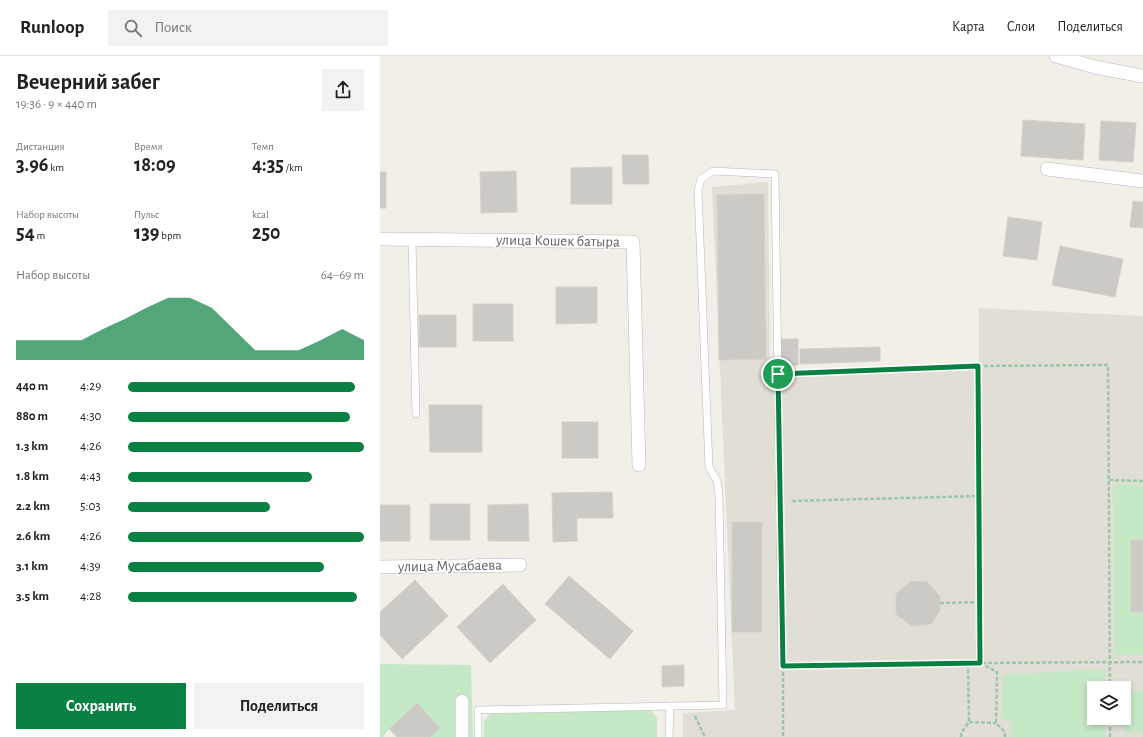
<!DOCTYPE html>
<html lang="ru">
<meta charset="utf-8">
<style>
body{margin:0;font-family:"Alegreya Sans",sans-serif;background:#f2f2f2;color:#222;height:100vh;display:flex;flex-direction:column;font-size:15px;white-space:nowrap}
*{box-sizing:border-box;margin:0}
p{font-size:13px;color:#767676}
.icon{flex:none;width:22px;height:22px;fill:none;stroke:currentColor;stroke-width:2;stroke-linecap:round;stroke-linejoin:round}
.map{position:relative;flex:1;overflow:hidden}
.panel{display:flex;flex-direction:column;background:#fff;width:380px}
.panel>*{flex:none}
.controls{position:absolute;left:707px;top:625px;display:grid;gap:8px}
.controls a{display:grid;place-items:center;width:44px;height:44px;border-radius:0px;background:#fff;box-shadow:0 2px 6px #0003;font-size:20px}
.pin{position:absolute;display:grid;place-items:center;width:34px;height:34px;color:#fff;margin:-17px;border:2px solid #fff;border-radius:50%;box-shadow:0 1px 4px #0007}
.round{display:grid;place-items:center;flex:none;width:42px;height:42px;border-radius:0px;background:#f2f2f2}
.overview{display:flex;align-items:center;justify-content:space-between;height:68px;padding:0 16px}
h1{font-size:22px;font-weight:700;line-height:30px}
.figures{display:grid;grid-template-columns:repeat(3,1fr);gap:6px;height:68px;padding:4px 16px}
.figures div{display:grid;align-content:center}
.figures b{font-size:20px;font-weight:700}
.figures small{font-size:11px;font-weight:400}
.figures p{font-size:11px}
.chart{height:112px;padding:8px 16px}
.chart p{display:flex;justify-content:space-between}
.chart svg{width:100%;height:72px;margin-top:4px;fill:#0b8043;opacity:.7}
.button{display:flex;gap:8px;margin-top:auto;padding:8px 16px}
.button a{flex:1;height:46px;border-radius:0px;background:#0b8043;color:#fff;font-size:16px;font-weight:700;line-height:46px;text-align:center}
.button a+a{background:#f2f2f2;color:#222}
ul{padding:0 16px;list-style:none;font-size:13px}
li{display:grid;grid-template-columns:64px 48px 1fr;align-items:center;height:30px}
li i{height:10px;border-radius:5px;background:#0b8043}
header{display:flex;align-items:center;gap:24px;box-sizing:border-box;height:56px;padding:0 20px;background:#fff;border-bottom:1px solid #e0e0e0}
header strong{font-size:19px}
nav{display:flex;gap:22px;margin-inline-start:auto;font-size:14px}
.search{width:280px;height:36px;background:#f2f2f2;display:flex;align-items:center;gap:10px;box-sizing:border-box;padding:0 14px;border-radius:0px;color:#767676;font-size:15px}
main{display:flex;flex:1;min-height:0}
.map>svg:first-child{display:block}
.education{fill:#e1ded6;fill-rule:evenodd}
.green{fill:#c5e8c5}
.building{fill:#cccac5;stroke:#d6d1c6}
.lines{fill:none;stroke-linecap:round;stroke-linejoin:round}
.service-casing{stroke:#b5b8bc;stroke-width:8}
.minor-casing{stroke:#b5b8bc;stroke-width:14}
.path{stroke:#9cc7a9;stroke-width:2.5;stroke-dasharray:4 2;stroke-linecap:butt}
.service{stroke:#fff;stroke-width:7}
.minor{stroke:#fff;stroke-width:13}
.route-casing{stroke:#fff;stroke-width:8}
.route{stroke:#0b8043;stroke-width:5}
.labels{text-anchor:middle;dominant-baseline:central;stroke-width:3;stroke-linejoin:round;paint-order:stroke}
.street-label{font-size:15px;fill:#5f6368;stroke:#fff}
</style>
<header>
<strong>Runloop</strong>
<div class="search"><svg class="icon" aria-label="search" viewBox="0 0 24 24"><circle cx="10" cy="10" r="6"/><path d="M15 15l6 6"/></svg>Поиск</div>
<nav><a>Карта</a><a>Слои</a><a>Поделиться</a></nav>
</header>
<main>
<section class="panel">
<div class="overview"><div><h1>Вечерний забег</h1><p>19:36 · 9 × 440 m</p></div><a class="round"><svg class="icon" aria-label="share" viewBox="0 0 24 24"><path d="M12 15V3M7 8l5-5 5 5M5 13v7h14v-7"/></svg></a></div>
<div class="figures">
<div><p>Дистанция</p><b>3.96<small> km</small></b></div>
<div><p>Время</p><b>18:09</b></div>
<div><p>Темп</p><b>4:35<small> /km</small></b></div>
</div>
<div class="figures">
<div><p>Набор высоты</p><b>54<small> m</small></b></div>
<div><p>Пульс</p><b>139<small> bpm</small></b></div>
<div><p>kcal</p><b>250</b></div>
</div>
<div class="chart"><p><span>Набор высоты</span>64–69 m</p>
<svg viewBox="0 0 160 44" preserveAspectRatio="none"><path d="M0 44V32L10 32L20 32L30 32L40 25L50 19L60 12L70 6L80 6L90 12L100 25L110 38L120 38L130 38L140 32L150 25L160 32V44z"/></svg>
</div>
<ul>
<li><b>440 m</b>4:29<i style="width:96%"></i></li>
<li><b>880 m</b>4:30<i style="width:94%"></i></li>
<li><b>1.3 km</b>4:26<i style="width:100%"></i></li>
<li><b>1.8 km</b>4:43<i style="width:78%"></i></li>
<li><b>2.2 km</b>5:03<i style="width:60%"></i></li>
<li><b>2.6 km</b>4:26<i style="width:100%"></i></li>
<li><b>3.1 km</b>4:39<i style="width:83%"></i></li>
<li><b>3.5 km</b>4:28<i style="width:97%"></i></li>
</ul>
<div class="button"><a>Сохранить</a><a>Поделиться</a></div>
</section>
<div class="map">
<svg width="763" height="681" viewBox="0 0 763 681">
<rect width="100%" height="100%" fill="#f1efe8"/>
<path class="education" d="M388,126l2,190 209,-10v-54l164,8v421h-460v-24l52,-3 -23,-523zM714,632h30v30h-30z"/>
<g class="green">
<path d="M733,428l30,1v170h-28z"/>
<path d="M0,608l91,1 2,72h-76l-8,-8 -6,8h-3z"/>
<path d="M726,613l-1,19h-11v30h11v19h-94v-16l-10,-2 2,-44z"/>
<path d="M744,635h19v41l-18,1z"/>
<path d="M270,654l7,8v19h-173v-15l6,-8z"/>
</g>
<g class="building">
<path d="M643,64l62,4 -2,36 -62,-4z"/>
<path d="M721,65l35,2 -3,39 -34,-2z"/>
<path d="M242,99h26l1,29h-26z"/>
<path d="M232,111v37h-41v-36z"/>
<path d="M136,115l1,41 -36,1 -1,-41z"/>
<rect x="0" y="116" width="6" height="36"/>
<path d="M384,138l2,165 -47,1 -2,-165z"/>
<path d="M753,145l10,1v26l-13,-1z"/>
<path d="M628,161l34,5 -5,38 -34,-4z"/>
<path d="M680,190l63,13 -8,38 -63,-12z"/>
<path d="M176,231h41v36l-41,1z"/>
<rect x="93" y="248" width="40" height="37"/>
<rect x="39" y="259" width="37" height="32"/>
<path d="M399,283h19v26l-17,2z"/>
<path d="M500,291v14l-80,3v-15z"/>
<path d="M49,349h53v47h-52z"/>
<rect x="182" y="366" width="36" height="36"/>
<path d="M232,436l1,26h-36v23l-24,1 -1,-49z"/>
<rect x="50" y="448" width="40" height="36"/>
<path d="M148,448l1,37h-41v-36z"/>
<rect x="0" y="449" width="30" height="36"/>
<rect x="352" y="466" width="30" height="110"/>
<rect x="751" y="484" width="12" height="72"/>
<path d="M189,520l64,55 -23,28 -65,-55z"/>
<path d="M35,524l33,36 -46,43 -22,-24v-23z"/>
<path d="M531,525l16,1 13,14v15l-9,13 -19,2 -16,-12v-20z"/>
<path d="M123,528l33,36 -46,43 -33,-36z"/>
<path d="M304,609v21l-22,1v-21z"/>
<path d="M37,647l23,25 -10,9h-33l-8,-8z"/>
</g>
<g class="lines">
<defs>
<g id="service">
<path d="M32,184l4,174"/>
<path d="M98,681v-27l245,-5 -4,-210 -2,-14 -8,-14 -11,-277 3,-11 12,-8 62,3 7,487"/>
<path d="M289,681l1,-31"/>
</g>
<g id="minor">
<path d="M676,0l39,11 48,9"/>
<path d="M667,113l96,12"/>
<path d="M0,183l253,3 6,223"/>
<path d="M0,511l140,-2"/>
<path d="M82,681v-36"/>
</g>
</defs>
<use href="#service" class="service-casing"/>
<use href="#minor" class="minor-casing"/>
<g class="path">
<path d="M598,310l130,-1 2,323"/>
<path d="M408,317l190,-7 2,130 -190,5"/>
<path d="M729,424l34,1"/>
<path d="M560,547l40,-1"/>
<path d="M411,610l189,-3v-167"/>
<path d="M403,616v65"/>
<path d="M315,660l10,21"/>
<path d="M589,666l27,1"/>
<path d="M581,681v-4l8,-11 -1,-58"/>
<path d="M625,681v-5l-9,-9 1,-51 -17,-9 163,-1"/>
<path d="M730,681v-19"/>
</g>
<use href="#service" class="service"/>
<use href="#minor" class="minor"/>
</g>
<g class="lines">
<defs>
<path id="route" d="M598,310l2,297 -197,3 -5,-292z"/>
</defs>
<use href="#route" class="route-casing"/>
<use href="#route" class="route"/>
</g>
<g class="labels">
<g class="street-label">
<text transform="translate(178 185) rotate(1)">улица Кошек батыра</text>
<text transform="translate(70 510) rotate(-1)">улица Мусабаева</text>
</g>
</g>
</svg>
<div class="controls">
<a><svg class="icon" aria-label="layers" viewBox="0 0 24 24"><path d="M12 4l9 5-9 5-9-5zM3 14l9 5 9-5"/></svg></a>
</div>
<div class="pin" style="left:398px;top:318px;background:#1e9e55"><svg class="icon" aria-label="arrive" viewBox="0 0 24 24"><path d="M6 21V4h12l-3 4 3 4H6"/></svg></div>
</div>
</main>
